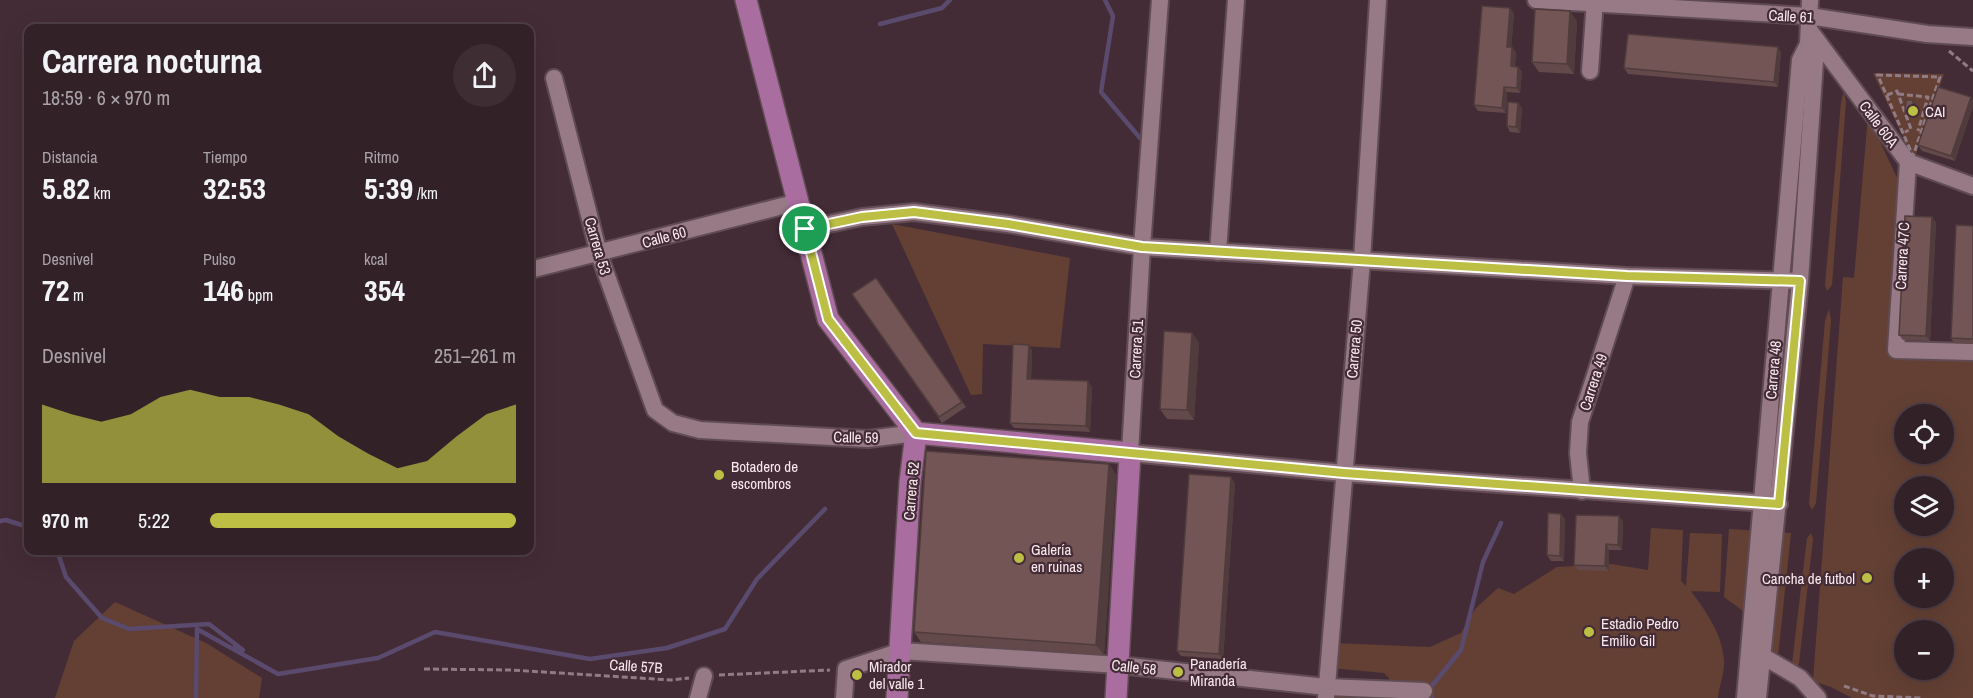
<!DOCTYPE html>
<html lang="es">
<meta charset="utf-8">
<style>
body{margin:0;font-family:"Archivo Narrow",sans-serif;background:#3e2e34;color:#f1f3f6;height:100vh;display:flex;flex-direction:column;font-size:22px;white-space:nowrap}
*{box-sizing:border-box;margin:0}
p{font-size:20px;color:#a9a3a8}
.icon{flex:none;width:33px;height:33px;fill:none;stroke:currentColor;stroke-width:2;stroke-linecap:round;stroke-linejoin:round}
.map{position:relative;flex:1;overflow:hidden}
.side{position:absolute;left:24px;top:24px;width:510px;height:531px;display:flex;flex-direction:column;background:#332128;border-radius:12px;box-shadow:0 6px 24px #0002,0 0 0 2px #4e3e45}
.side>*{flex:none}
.tools{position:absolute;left:1894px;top:404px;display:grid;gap:12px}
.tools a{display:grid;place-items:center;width:60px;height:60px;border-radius:50%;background:#332128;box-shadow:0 6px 24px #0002,0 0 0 2px #4e3e45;font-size:30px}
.pin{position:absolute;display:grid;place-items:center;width:51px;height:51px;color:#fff;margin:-26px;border:3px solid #fff;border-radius:50%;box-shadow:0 2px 6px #0007}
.round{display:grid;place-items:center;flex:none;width:63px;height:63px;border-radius:32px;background:#3e2e34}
.overview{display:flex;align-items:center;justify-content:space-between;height:102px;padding:0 18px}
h1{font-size:33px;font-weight:700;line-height:45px}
.metrics{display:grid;grid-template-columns:repeat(3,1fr);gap:9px;height:102px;padding:6px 18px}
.metrics div{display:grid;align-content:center}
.metrics b{font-size:30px;font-weight:700}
.metrics small{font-size:16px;font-weight:400}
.metrics p{font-size:16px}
.chart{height:168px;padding:12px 18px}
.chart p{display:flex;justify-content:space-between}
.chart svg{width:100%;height:108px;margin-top:6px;fill:#bcbf44;opacity:.7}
ul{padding:0 18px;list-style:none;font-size:20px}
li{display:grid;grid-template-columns:96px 72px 1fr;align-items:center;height:45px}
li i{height:15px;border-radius:8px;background:#bcbf44}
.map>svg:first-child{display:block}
.green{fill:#644034;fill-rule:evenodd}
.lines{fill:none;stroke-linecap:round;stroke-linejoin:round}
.stream{stroke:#5a4a6d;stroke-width:4.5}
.minor-casing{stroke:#604b53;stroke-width:20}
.major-casing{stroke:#604b53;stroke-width:24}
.path{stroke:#917c85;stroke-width:3;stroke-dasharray:6 3;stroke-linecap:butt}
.minor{stroke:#977a86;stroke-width:16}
.major{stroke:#a96da0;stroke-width:21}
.wall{fill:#63494a}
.shaded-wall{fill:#503c3c}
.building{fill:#735556;stroke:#503c3c;stroke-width:1.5}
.route-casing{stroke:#fff;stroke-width:12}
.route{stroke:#bcbf44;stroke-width:8}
.poi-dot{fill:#bcbf44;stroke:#442c36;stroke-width:2}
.labels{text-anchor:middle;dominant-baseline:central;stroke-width:4.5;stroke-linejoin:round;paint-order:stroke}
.street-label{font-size:15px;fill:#f9e8ee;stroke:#442c36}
.poi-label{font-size:15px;fill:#f9e8ee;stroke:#442c36;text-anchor:start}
</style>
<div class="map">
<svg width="1973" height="698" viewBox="0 0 1973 698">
<rect width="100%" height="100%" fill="#442c36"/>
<g class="green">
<path d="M1873,73l71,1 -30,86z"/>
<path d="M1844,91l2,11 -14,183 -5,6 -2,-6 16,-183z"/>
<path d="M1868,116l31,66 -5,160 79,5v351h-121l-21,-11 -18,-6 30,-404 11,1zM1905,414h39v39h-39zM1905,486h39v39h-39zM1905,558h39v39h-39zM1905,630h39v39h-39z"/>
<path d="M892,224l178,34 -10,90 -77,-4 -1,50 -11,1z"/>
<path d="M1829,309l2,12 -15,182 -4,7 -3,-6 16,-183z"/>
<path d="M1651,528l32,2 -2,51 5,5 4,-53 32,1 -2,58 -29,-1c15,21 31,42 33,69 1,12 -5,26 -6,38h-389l1,-13 59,-1v-6l-5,-5 -53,-5 2,-25 97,4 31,-14 15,-25 22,-20 16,6 43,-27 54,-3 37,6z"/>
<path d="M1729,529l62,4 -14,133 -27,-50 -26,-19z"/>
<path d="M1811,533l2,6 -15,133h-7l16,-134z"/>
<path d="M115,602l91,41 56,35 -3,20h-204l19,-57z"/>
</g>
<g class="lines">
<g class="stream">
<path d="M1105,0l8,16 -12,76 39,46"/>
<path d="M880,24l62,-16 8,-8"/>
<path d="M0,521l6,-1 22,7"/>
<path d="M57,550l9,27 36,41 27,11 80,-5 34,26 -8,-4"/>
<path d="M197,629l81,45 100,-16 57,-26 155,27 77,-11 58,-19 32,-50 68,-70"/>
<path d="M196,698l1,-69"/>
<path d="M1432,698l-1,-11 30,-37 22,-88 18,-39"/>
</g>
<defs>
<g id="minor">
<path d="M1160,0l-18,247 -12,206 214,20 435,31"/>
<path d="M1536,0l273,16 118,18 46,3"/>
<path d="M1810,31l98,131 65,24"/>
<path d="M1590,71l5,-71"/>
<path d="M554,78l45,176 56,156 18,13 27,7 168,9 48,-6"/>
<path d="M1908,162l-12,188 77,2"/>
<path d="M805,229l57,-12 52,-5 94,12 134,23 485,29 173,5"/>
<path d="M1218,252l18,-252"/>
<path d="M530,270l268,-68"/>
<path d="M1582,491l-4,-38 2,-31 47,-146"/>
<path d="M1754,651l46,27 18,20"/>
<path d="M698,698l6,-22"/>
<path d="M844,698l2,-29 55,-18 218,14 208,22 97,4"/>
<path d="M1326,698l36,-438 16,-260"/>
<path d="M1745,698l55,-638 8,-16 2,-44"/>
<path d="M1758,698l42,-417 15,-220 -7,-17"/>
</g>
<g id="major">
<path d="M746,0l82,319 88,114 -6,49 -13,216"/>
<path d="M916,433l214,20 -14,245"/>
</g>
</defs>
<use href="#minor" class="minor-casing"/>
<use href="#major" class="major-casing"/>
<g class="path">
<path d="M1949,51l24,20"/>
<path d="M1877,75l63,2 -27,79 -34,-78z"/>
<path d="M1898,94l30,3 -10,34"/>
<path d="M1887,95l10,-4 14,38 -6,3"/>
<path d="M424,669l87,1 160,10 18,-2"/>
<path d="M719,675l111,-5"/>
<path d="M1844,686l29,10 48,2"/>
</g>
<use href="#minor" class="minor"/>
<use href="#major" class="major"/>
</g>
<g class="wall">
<path d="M1514,13l-3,34 5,5 -1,14 3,1 4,5 -2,21 -13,-1 -1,21 -28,-2 -4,-6z"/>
<path d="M1577,21l-3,53 -35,-2 -7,-10z"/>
<path d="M1781,52l-3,35 -150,-13 -4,-6z"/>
<path d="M1973,101l-18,60 -33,-10 -4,-6z"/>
<path d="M1518,103l4,5 -2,25 -10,-1 -3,-6z"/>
<path d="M1917,106v11h-8l-4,-6z"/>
<path d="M1932,217l4,6 -6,118 -27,-1 -4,-5z"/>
<path d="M1973,226v118l-19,-1 -3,-5z"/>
<path d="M876,278l90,129 -24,16 -90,-129z"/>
<path d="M1192,333l7,10 -5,77 -27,-1 -7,-10z"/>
<path d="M1032,350l-1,29 61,8 -2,45 -76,-4 -4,-5z"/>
<path d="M1109,464l7,11 -12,180 -183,-13 -7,-10z"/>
<path d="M1235,483l-12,176 -42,-3 -4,-5z"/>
<path d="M1561,514l4,5 -1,42h-13l-4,-6z"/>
<path d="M1623,521l-1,29h-13v21l-31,-1 -4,-5z"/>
</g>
<g class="shaded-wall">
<path d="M1510,8l4,5 -3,39 -4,-5z"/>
<path d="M1570,11l7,10 -3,53 -7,-10z"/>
<path d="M1512,47l4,5 -2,19 -3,-5z"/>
<path d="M1778,47l3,5 -3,35 -4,-5z"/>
<path d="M1518,67l4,5 -2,21 -3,-5z"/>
<path d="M1504,87l3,5 -1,21 -4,-5z"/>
<path d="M1971,97l2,4v6l-18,54 -4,-5z"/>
<path d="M1913,100l4,6v11l-4,-5z"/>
<path d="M1518,103l4,5 -2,25 -4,-6z"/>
<path d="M1932,217l4,6 -6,118 -4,-5z"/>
<path d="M1192,333l7,10 -5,77 -7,-10z"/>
<path d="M1029,345l3,5 -1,34 -4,-5z"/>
<path d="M1088,381l4,6 -2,45 -4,-6z"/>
<path d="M1109,464l7,11 -12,180 -8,-10z"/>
<path d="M1231,477l4,6 -12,176 -4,-5z"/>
<path d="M1561,514l4,5 -1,42 -4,-5z"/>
<path d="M1619,516l4,5 -1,29 -4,-5z"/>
<path d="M1606,544l3,6v21l-4,-5z"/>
</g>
<g class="building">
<path d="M1482,6l28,2 -3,39h5l-1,19 7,1 -1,21 -13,-1 -2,21 -28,-3z"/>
<path d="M1535,9l35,2 -3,53 -35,-2z"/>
<path d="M1628,34l150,13 -4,35 -150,-14z"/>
<path d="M1938,87l33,10 -20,59 -33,-11z"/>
<path d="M1906,100h7v12l-8,-1z"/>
<path d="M1508,102l10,1 -2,24 -9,-1z"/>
<path d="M1905,216l27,1 -6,119 -27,-1z"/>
<path d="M1956,225l17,1v113l-22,-1z"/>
<path d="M876,278l86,124 -23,15 -87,-123z"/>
<path d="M1164,331l28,2 -5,77 -27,-1z"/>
<path d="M1013,344l16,1 -2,34 61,2 -2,45 -76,-3z"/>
<path d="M926,451l183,13 -13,181 -182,-13z"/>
<path d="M1189,474l42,3 -12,177 -42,-3z"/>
<path d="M1548,513l13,1 -1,42 -13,-1z"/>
<path d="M1576,515l43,1 -1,29 -12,-1 -1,22 -31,-1z"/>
</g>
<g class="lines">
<defs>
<path id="route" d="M914,212l94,12 134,23 485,29 173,5 -21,223 -435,-31 -428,-40 -88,-114 -23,-90 57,-12z"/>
</defs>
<use href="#route" class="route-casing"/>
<use href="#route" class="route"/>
</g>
<g class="poi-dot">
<circle cx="1913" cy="111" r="6"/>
<circle cx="719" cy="475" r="6"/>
<circle cx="1019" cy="558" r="6"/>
<circle cx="1867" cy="578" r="6"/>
<circle cx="1589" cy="632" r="6"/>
<circle cx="1178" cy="672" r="6"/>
<circle cx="857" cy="675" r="6"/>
</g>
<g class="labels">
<g class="street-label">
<text transform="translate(1791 16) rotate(3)">Calle 61</text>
<text transform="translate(1879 124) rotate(53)">Calle 60A</text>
<text transform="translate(664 237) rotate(-15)">Calle 60</text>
<text transform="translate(598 246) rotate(74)">Carrera 53</text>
<text transform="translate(1902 256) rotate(-87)">Carrera 47C</text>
<text transform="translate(1136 349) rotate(-87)">Carrera 51</text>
<text transform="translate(1354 349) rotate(-85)">Carrera 50</text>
<text transform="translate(1773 370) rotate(-85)">Carrera 48</text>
<text transform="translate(1593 382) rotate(-72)">Carrera 49</text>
<text transform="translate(856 437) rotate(1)">Calle 59</text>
<text transform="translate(911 491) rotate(-85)">Carrera 52</text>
<text transform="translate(636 666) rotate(4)">Calle 57B</text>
<text transform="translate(1134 667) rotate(6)">Calle 58</text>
</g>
<g class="poi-label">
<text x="1925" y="111">CAI</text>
<text x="731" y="466">Botadero de<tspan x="731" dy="17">escombros</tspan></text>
<text x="1031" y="549">Galería<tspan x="1031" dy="17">en ruinas</tspan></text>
<text x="1855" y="578" text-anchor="end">Cancha de futbol</text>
<text x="1601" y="623">Estadio Pedro<tspan x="1601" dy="17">Emilio Gil</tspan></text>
<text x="1190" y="663">Panadería<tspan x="1190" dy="17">Miranda</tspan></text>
<text x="869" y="666">Mirador<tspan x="869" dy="17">del valle 1</tspan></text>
</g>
</g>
</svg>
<div class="tools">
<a><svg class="icon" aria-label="locate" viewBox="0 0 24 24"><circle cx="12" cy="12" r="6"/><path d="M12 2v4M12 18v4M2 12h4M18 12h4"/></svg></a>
<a><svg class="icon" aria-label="layers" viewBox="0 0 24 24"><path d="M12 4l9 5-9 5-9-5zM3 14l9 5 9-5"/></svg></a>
<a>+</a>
<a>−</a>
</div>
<div class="pin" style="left:805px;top:229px;background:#1e9e55"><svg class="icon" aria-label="arrive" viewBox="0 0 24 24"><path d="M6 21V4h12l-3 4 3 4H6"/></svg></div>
<section class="side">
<div class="overview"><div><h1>Carrera nocturna</h1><p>18:59 · 6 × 970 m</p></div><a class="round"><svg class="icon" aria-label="share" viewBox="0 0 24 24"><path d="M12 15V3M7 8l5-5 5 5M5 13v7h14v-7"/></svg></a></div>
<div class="metrics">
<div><p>Distancia</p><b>5.82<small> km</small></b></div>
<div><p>Tiempo</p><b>32:53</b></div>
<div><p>Ritmo</p><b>5:39<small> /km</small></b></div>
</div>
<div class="metrics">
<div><p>Desnivel</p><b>72<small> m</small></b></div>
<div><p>Pulso</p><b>146<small> bpm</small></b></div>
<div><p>kcal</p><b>354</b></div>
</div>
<div class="chart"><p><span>Desnivel</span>251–261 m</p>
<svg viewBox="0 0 160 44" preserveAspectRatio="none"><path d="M0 44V12L10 16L20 19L30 16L40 9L50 6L60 9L70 9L80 12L90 16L100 25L110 32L120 38L130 35L140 25L150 16L160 12V44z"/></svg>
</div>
<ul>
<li><b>970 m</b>5:22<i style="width:100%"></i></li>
</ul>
</section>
</div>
